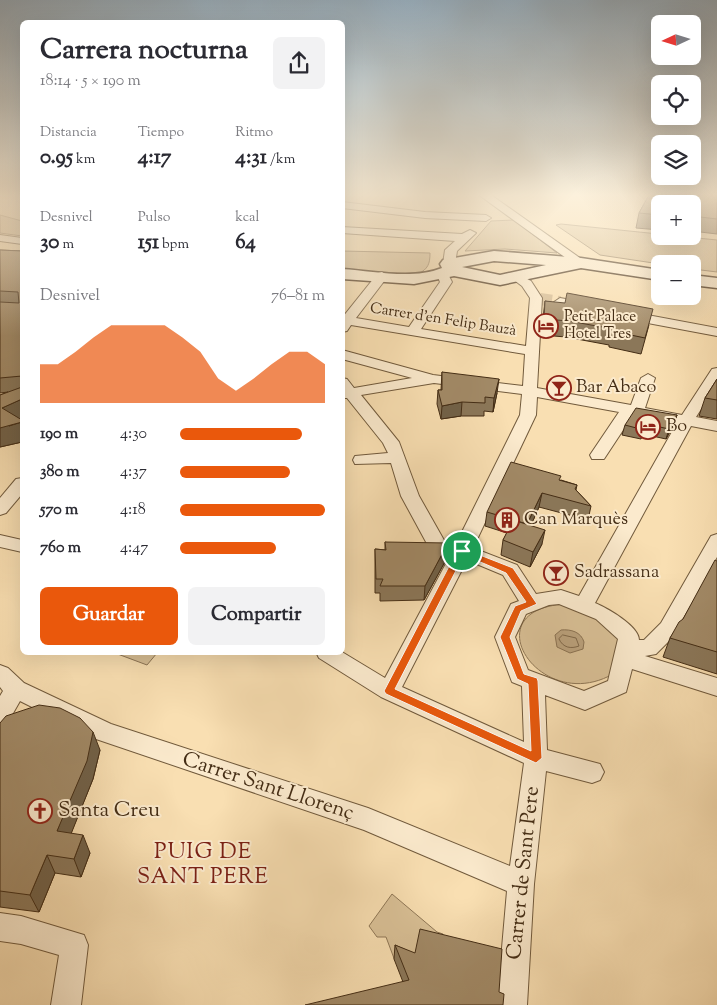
<!DOCTYPE html>
<html lang="es">
<meta charset="utf-8">
<style>
body{margin:0;font-family:"Sorts Mill Goudy",serif;background:#f2f2f3;color:#2b2b33;height:100vh;display:flex;flex-direction:column;font-size:19px;white-space:nowrap}
*{box-sizing:border-box;margin:0}
p{font-size:16px;color:#7c7c81}
.icon{flex:none;width:28px;height:28px;fill:none;stroke:currentColor;stroke-width:2;stroke-linecap:round;stroke-linejoin:round}
.map{position:relative;flex:1;overflow:hidden}
.sheet{position:absolute;left:20px;top:20px;width:325px;height:635px;display:flex;flex-direction:column;background:#fff;border-radius:8px;box-shadow:0 5px 20px #0002}
.sheet>*{flex:none}
.needle{width:32px;rotate:266deg}
.fabs{position:absolute;left:651px;top:15px;display:grid;gap:10px}
.fabs a{display:grid;place-items:center;width:50px;height:50px;border-radius:8px;background:#fff;box-shadow:0 5px 20px #0002;font-size:25px}
.pin{position:absolute;display:grid;place-items:center;width:42px;height:42px;color:#fff;margin:-21px;border:2px solid #fff;border-radius:50%;box-shadow:0 1px 5px #0007}
.round{display:grid;place-items:center;flex:none;width:52px;height:52px;border-radius:8px;background:#f2f2f3}
.head{display:flex;align-items:center;justify-content:space-between;height:85px;padding:0 20px}
h1{font-size:28px;font-weight:700;line-height:38px}
.metrics{display:grid;grid-template-columns:repeat(3,1fr);gap:8px;height:85px;padding:5px 20px}
.metrics div{display:grid;align-content:center}
.metrics b{font-size:21px;font-weight:700}
.metrics small{font-size:14px;font-weight:400}
.metrics p{font-size:14px}
.chart{height:140px;padding:10px 20px}
.chart p{display:flex;justify-content:space-between}
.chart svg{width:100%;height:90px;margin-top:5px;fill:#ea580c;opacity:.7}
.primary-button{display:flex;gap:10px;margin-top:auto;padding:10px 20px}
.primary-button a{flex:1;height:58px;border-radius:8px;background:#ea580c;color:#fff;font-size:20px;font-weight:700;line-height:58px;text-align:center}
.primary-button a+a{background:#f2f2f3;color:#2b2b33}
ul{padding:0 20px;list-style:none;font-size:16px}
li{display:grid;grid-template-columns:80px 60px 1fr;align-items:center;height:38px}
li i{height:12px;border-radius:6px;background:#ea580c}
.map>svg:first-child{display:block}
.green{fill:#dac197;stroke:#8f7756}
.water{fill:#bba27d;stroke:#8b7353}
.lines{fill:none;stroke-linecap:round;stroke-linejoin:round}
.shore{stroke:#806849;stroke-width:1}
.street-tunnel{stroke:#d5bb93;stroke-width:12;stroke-dasharray:12 5.5;stroke-linecap:butt}
.street-casing{stroke:#715a3c;stroke-width:2}
.secondary-casing{stroke:#442d15;stroke-width:3}
.street{fill:#fbeacd;fill-rule:evenodd}
.secondary{fill:#fbeacd;fill-rule:evenodd}
.wall{fill:#8b7759;stroke:#442d15}
.shaded-wall{fill:#716148;stroke:#442d15}
.building{fill:#a28a67;stroke:#442d15}
.route{fill:#ea580c;stroke:#fff;fill-rule:evenodd}
.labels{text-anchor:middle;dominant-baseline:central;stroke-width:4;stroke-linejoin:round;paint-order:stroke}
.far-poi-label{font-size:15px;fill:#442d15;stroke:#fbeacd;text-anchor:start}
.far-street-label{font-size:15px;fill:#442d15;stroke:#fbeacd}
.poi-label{font-size:18px;fill:#442d15;stroke:#fbeacd;text-anchor:start}
.near-street-label{font-size:21px;fill:#442d15;stroke:#fbeacd}
.near-poi-label{font-size:21px;fill:#442d15;stroke:#fbeacd;text-anchor:start}
.near-neighbourhood-label{font-size:22px;letter-spacing:1px;fill:#7a1f14;stroke:#fbeacd}
</style>
<div class="map">
<svg width="717" height="1005" viewBox="0 0 717 1005">
<rect width="100%" height="100%" fill="#f9dfb2"/>
<filter id="stains"><feTurbulence type="fractalNoise" baseFrequency=".004" numOctaves="4"/><feColorMatrix values="0 0 0 0 .2 0 0 0 0 .09 0 0 0 0 .02 0 0 0 .5 -.17"/></filter>
<radialGradient id="worn" r=".72"><stop offset=".6" stop-color="#630" stop-opacity="0"/><stop offset="1" stop-color="#630" stop-opacity=".3"/></radialGradient>
<g class="green">
<path d="M0,215l22,6v15l-22,-3z"/>
<path d="M514,220l43,33 -52,-4 -40,2 26,-30z"/>
<path d="M561,224l156,16v32l-24,-3 -1,-5h-32l-60,-9 -44,-30z"/>
<path d="M342,251l88,2c0,11 -2,16 -12,21l-75,-4z"/>
<path d="M568,604l16,4 36,29 -7,37c-74,42 -143,-67 -45,-70z"/>
<path d="M115,653h42l-10,12z"/>
<path d="M392,894l45,38 6,2 -3,15 -26,18 -17,-7 -2,1 -9,-24h-9l-8,-11z"/>
</g>
<path class="water" d="M561,630c10,-1 20,2 23,12l-1,7 -13,4 -13,-6 -2,-12z"/>
<g class="lines">
<path class="shore" d="M563,635l13,3 3,8c-8,3 -16,2 -20,-7z"/>
<path class="street-tunnel" d="M540,299l20,3"/>
<defs>
<g id="street">
<path d="M479,195h12l96,68 -2,3h-8z"/>
<path d="M342,202l83,10 61,3 5,3 -5,3 -61,-3 -83,-10z"/>
<path d="M342,227l120,7 8,-4 6,3 -19,18 -2,13 -6,4 -6,-4 2,-14 10,-9 -113,-8z"/>
<path d="M0,235l22,3v6l-22,-3z"/>
<path d="M443,271l4,1 5,10 -31,47 105,17 4,-48 -8,-12 -12,-9 6,-4 15,8 11,17 -5,90 94,17 10,-27 7,-4 7,4 -10,30 37,7 30,-46 5,-1v16l-21,33 21,4v10l-26,-5 -96,177c12,5 44,23 44,37h5l17,-17 50,-87 6,-2v23l-42,78 -19,19 -11,2 72,22v18l-85,-27 -6,23 -41,18 -40,-15 2,55 53,14 4,8 -4,8 -8,3 -46,-12 -12,113 -7,121h-30l10,-114 -143,-61 -268,-91 -76,-38 -12,21 -8,2v-28l3,-5 -3,-4v-22l8,3 16,15 87,41 257,84 142,58 14,-103 -143,-66 -62,-39 -3,-6h26l43,26 65,-122 -18,-3 -31,-57 -10,-33 -36,1 -2,-4 2,-4 33,-3 -5,-10 -36,-45h-5v-20l5,1 7,9 58,-10 -70,-19v-9l91,25 90,11 2,-32 -174,-29 -4,6 -5,1v-14l36,-45 4,-1 6,4 -32,42 53,9 31,-45 -3,-7zM434,383l88,11 -2,21 -64,129 -11,-2 -26,-46 -20,-54 -38,-47zM537,397l82,15 -29,43 2,4h12l29,-44 44,8 -98,173 -18,-6 -25,4 -19,-29 -44,-17 63,-133zM467,560l36,15 16,26 -8,3 -16,33 17,45 10,4 2,56 -122,-55zM559,604l37,15 22,20 -10,42 -24,10 -56,-21 -13,-33 11,-23 23,-9z"/>
<path d="M560,298l34,6 1,3 -6,4 -34,-6 -1,-3z"/>
<path d="M626,311l91,17v8l-96,-18 -2,-3 2,-3z"/>
<path d="M22,478v16l-16,19 -6,2v-17l16,-19z"/>
<path d="M0,535l22,5v12l-22,-5z"/>
<path d="M0,913l21,3 63,19 4,10 -7,60h-30l8,-50 -38,-11 -21,-3z"/>
</g>
<g id="secondary">
<path d="M494,251l87,7 79,12v10l-79,-12 -81,17 -46,-9 -40,8 -72,-5v-10c32,2 70,11 100,-1l-2,-4 3,-4zM494,261l52,4 -46,10 -38,-8z"/>
<path d="M692,275l25,3v10l-25,-3z"/>
</g>
</defs>
<use href="#street" class="street-casing"/>
<use href="#secondary" class="secondary-casing"/>
<use href="#street" class="street"/>
<use href="#secondary" class="secondary"/>
</g>
<g class="wall">
<path d="M649,195h68v39l-25,-3v-27h-32v26l-24,-2 3,-15z"/>
<path d="M0,250l22,1v191l-22,5v-52l8,-3 -8,1z"/>
<path d="M545,301l104,24 -8,29 -32,-7v-2l-43,-8 -24,-2 1,-18z"/>
<path d="M442,372l55,21 -4,19 -9,-1v5h-23l-20,3 -4,-15 1,-14h3z"/>
<path d="M717,379v40l-18,-3 6,-18z"/>
<path d="M677,415l-3,9 -8,15 -23,-5 -2,5 -19,-4 3,-10z"/>
<path d="M561,480l16,5 -1,5 15,16 -3,14 -49,-13 -8,18 11,19 -12,23 -29,-12 2,-15 4,-7 -22,-7 2,-14z"/>
<path d="M385,542l62,16 -23,42 -44,1v-8h-5v-44l10,1z"/>
<path d="M717,561v113l-54,-17 7,-19 13,-19z"/>
<path d="M0,723l100,27 -7,29 -22,54 19,20 -9,24 -26,-4 -16,39 -39,-5z"/>
<path d="M395,945l104,47 -96,-10 -9,-23z"/>
</g>
<g class="shaded-wall">
<path d="M499,379l-2,14 -4,19 1,-14z"/>
<path d="M22,399v20l-13,7 13,-4v20l-22,5v-19l2,-20z"/>
<path d="M462,402l-1,14 -20,3 1,-13z"/>
<path d="M677,415l-3,9 -8,15 3,-10z"/>
<path d="M542,493l-3,14 -14,32 2,-15z"/>
<path d="M545,530l-3,14 -12,23 3,-15z"/>
<path d="M448,543l-1,15 -23,42 1,-14z"/>
<path d="M93,732l7,18 -7,29 -28,70 -8,-18z"/>
<path d="M83,835l7,18 -9,24 -7,-18z"/>
<path d="M47,855l8,18 -16,39 -9,-17z"/>
</g>
<g class="building">
<path d="M649,195h68v24l-25,-3v-12h-32v11l-21,-2z"/>
<path d="M0,250l22,1v125l-22,2v-76l19,1 -1,-11 -18,-1z"/>
<path d="M567,293l86,16 -8,29 -33,-7 1,-2 -44,-8 -25,-2 1,-18 20,2z"/>
<path d="M442,372l57,7 -5,19 -9,-1v6l-23,-1 -20,4 -4,-16h4z"/>
<path d="M717,379v21l-12,-2z"/>
<path d="M22,387v12l-20,9 20,12v2l-22,6v-33z"/>
<path d="M636,408l41,7 -8,14 -23,-5 -2,6 -19,-5z"/>
<path d="M511,462l50,14 -2,4 18,5 -2,4 16,17 -49,-13 -15,31 -40,-12z"/>
<path d="M513,520l32,10 -12,22 -30,-12z"/>
<path d="M385,542l63,1 -23,43h-45l3,-7h-7l-1,-30 11,1z"/>
<path d="M715,560l2,1v91l-47,-14 9,-16 4,-3z"/>
<path d="M39,705l21,3 20,10 13,14 -6,29 -30,70 26,4 -9,24 -27,-4 -17,40 -30,-4v-168l6,-7z"/>
<path d="M420,929l82,20 -3,43 5,2 -1,11h-198l104,-25 -14,-35 20,8z"/>
</g>
<linearGradient id="sky" x2="0" y2="1"><stop stop-color="#96adbd"/><stop offset="0.58" stop-color="#fcf1dc"/><stop offset="1" stop-color="#fcf1dc" stop-opacity="0"/></linearGradient>
<rect width="717" height="336" fill="url(#sky)"/>
<path class="route" d="M462,548l51,20 24,36 -16,7 -11,26 14,37 13,4 1,3 4,77 -6,5 -150,-69 -2,-3 73,-140zM464,555l42,18 20,29 -11,4 -15,31 17,42 11,5 3,67 -136,-62z"/>
<defs>
<symbol id="hotel-ring" viewBox="-11 -11 22 22"><circle r="9.5" fill="#fbeacd" stroke="#8f2418" stroke-width="1.5"/><path d="M-6-4.5h1.5V1H6V5H4.5V3h-9V5H-6ZM-4 0a1.8 1.8 0 1 1 3.6 0ZM.5 0V-2.5h3Q6-2.5 6 0Z" fill="#8f2418"/></symbol>
<symbol id="bar-ring" viewBox="-11 -11 22 22"><circle r="9.5" fill="#fbeacd" stroke="#8f2418" stroke-width="1.5"/><path d="M-6-5H6L.8 .8V4.5H3.5V6h-7V4.5H-.8V.8Z" fill="#8f2418"/></symbol>
<symbol id="building-ring" viewBox="-11 -11 22 22"><circle r="9.5" fill="#fbeacd" stroke="#8f2418" stroke-width="1.5"/><path d="M-4-6H4V6H1V3H-1V6H-4ZM-2.5-4.3h1.7v1.8h-1.7ZM.8-4.3h1.7v1.8H.8ZM-2.5-1h1.7V.8h-1.7ZM.8-1h1.7V.8H.8Z" fill="#8f2418"/></symbol>
<symbol id="church-ring" viewBox="-11 -11 22 22"><circle r="9.5" fill="#fbeacd" stroke="#8f2418" stroke-width="1.5"/><path d="M-1.2-6h2.4v3.5h3.3v2.4h-3.3V6h-2.4V-.1h-3.3v-2.4h3.3Z" fill="#8f2418"/></symbol>
</defs>
<g fill-rule="evenodd">
<use href="#hotel-ring" x="532" y="312" width="28" height="28"/>
<use href="#bar-ring" x="545" y="374" width="28" height="28"/>
<use href="#hotel-ring" x="634" y="413" width="28" height="28"/>
<use href="#building-ring" x="493" y="506" width="28" height="28"/>
<use href="#bar-ring" x="542" y="559" width="28" height="28"/>
<use href="#church-ring" x="26" y="797" width="28" height="28"/>
</g>
<g class="labels">
<g class="far-poi-label">
<text x="564" y="317">Petit Palace<tspan x="564" dy="17">Hotel Tres</tspan></text>
</g>
<g class="far-street-label">
<text transform="translate(443 320) rotate(9)">Carrer d'en Felip Bauzà</text>
</g>
<g class="poi-label">
<text x="576" y="388">Bar Abaco</text>
<text x="666" y="427">Bo</text>
<text x="524" y="520">Can Marquès</text>
<text x="574" y="573">Sadrassana</text>
</g>
<g class="near-street-label">
<text transform="translate(268 787) rotate(18)">Carrer Sant Llorenç</text>
<text transform="translate(524 873) rotate(-84)">Carrer de Sant Pere</text>
</g>
<g class="near-poi-label">
<text x="58" y="811">Santa Creu</text>
</g>
<g class="near-neighbourhood-label">
<text x="203" y="853">PUIG DE<tspan x="203" dy="25">SANT PERE</tspan></text>
</g>
</g>
<rect width="100%" height="100%" filter="url(#stains)"/>
<rect width="100%" height="100%" fill="url(#worn)"/>
</svg>
<div class="fabs">
<a><svg class="needle" viewBox="-14 -14 28 28"><path d="M0-13l5 13h-10z" fill="#e53935"/><path d="M0 13l5-13h-10z" fill="#7c7c81"/></svg></a>
<a><svg class="icon" aria-label="locate" viewBox="0 0 24 24"><circle cx="12" cy="12" r="6"/><path d="M12 2v4M12 18v4M2 12h4M18 12h4"/></svg></a>
<a><svg class="icon" aria-label="layers" viewBox="0 0 24 24"><path d="M12 4l9 5-9 5-9-5zM3 14l9 5 9-5"/></svg></a>
<a>+</a>
<a>−</a>
</div>
<div class="pin" style="left:462px;top:551px;background:#1e9e55"><svg class="icon" aria-label="arrive" viewBox="0 0 24 24"><path d="M6 21V4h12l-3 4 3 4H6"/></svg></div>
<section class="sheet">
<div class="head"><div><h1>Carrera nocturna</h1><p>18:14 · 5 × 190 m</p></div><a class="round"><svg class="icon" aria-label="share" viewBox="0 0 24 24"><path d="M12 15V3M7 8l5-5 5 5M5 13v7h14v-7"/></svg></a></div>
<div class="metrics">
<div><p>Distancia</p><b>0.95<small> km</small></b></div>
<div><p>Tiempo</p><b>4:17</b></div>
<div><p>Ritmo</p><b>4:31<small> /km</small></b></div>
</div>
<div class="metrics">
<div><p>Desnivel</p><b>30<small> m</small></b></div>
<div><p>Pulso</p><b>151<small> bpm</small></b></div>
<div><p>kcal</p><b>64</b></div>
</div>
<div class="chart"><p><span>Desnivel</span>76–81 m</p>
<svg viewBox="0 0 160 44" preserveAspectRatio="none"><path d="M0 44V25L10 25L20 19L30 12L40 6L50 6L60 6L70 6L80 12L90 19L100 32L110 38L120 32L130 25L140 19L150 19L160 25V44z"/></svg>
</div>
<ul>
<li><b>190 m</b>4:30<i style="width:84%"></i></li>
<li><b>380 m</b>4:37<i style="width:76%"></i></li>
<li><b>570 m</b>4:18<i style="width:100%"></i></li>
<li><b>760 m</b>4:47<i style="width:66%"></i></li>
</ul>
<div class="primary-button"><a>Guardar</a><a>Compartir</a></div>
</section>
</div>
